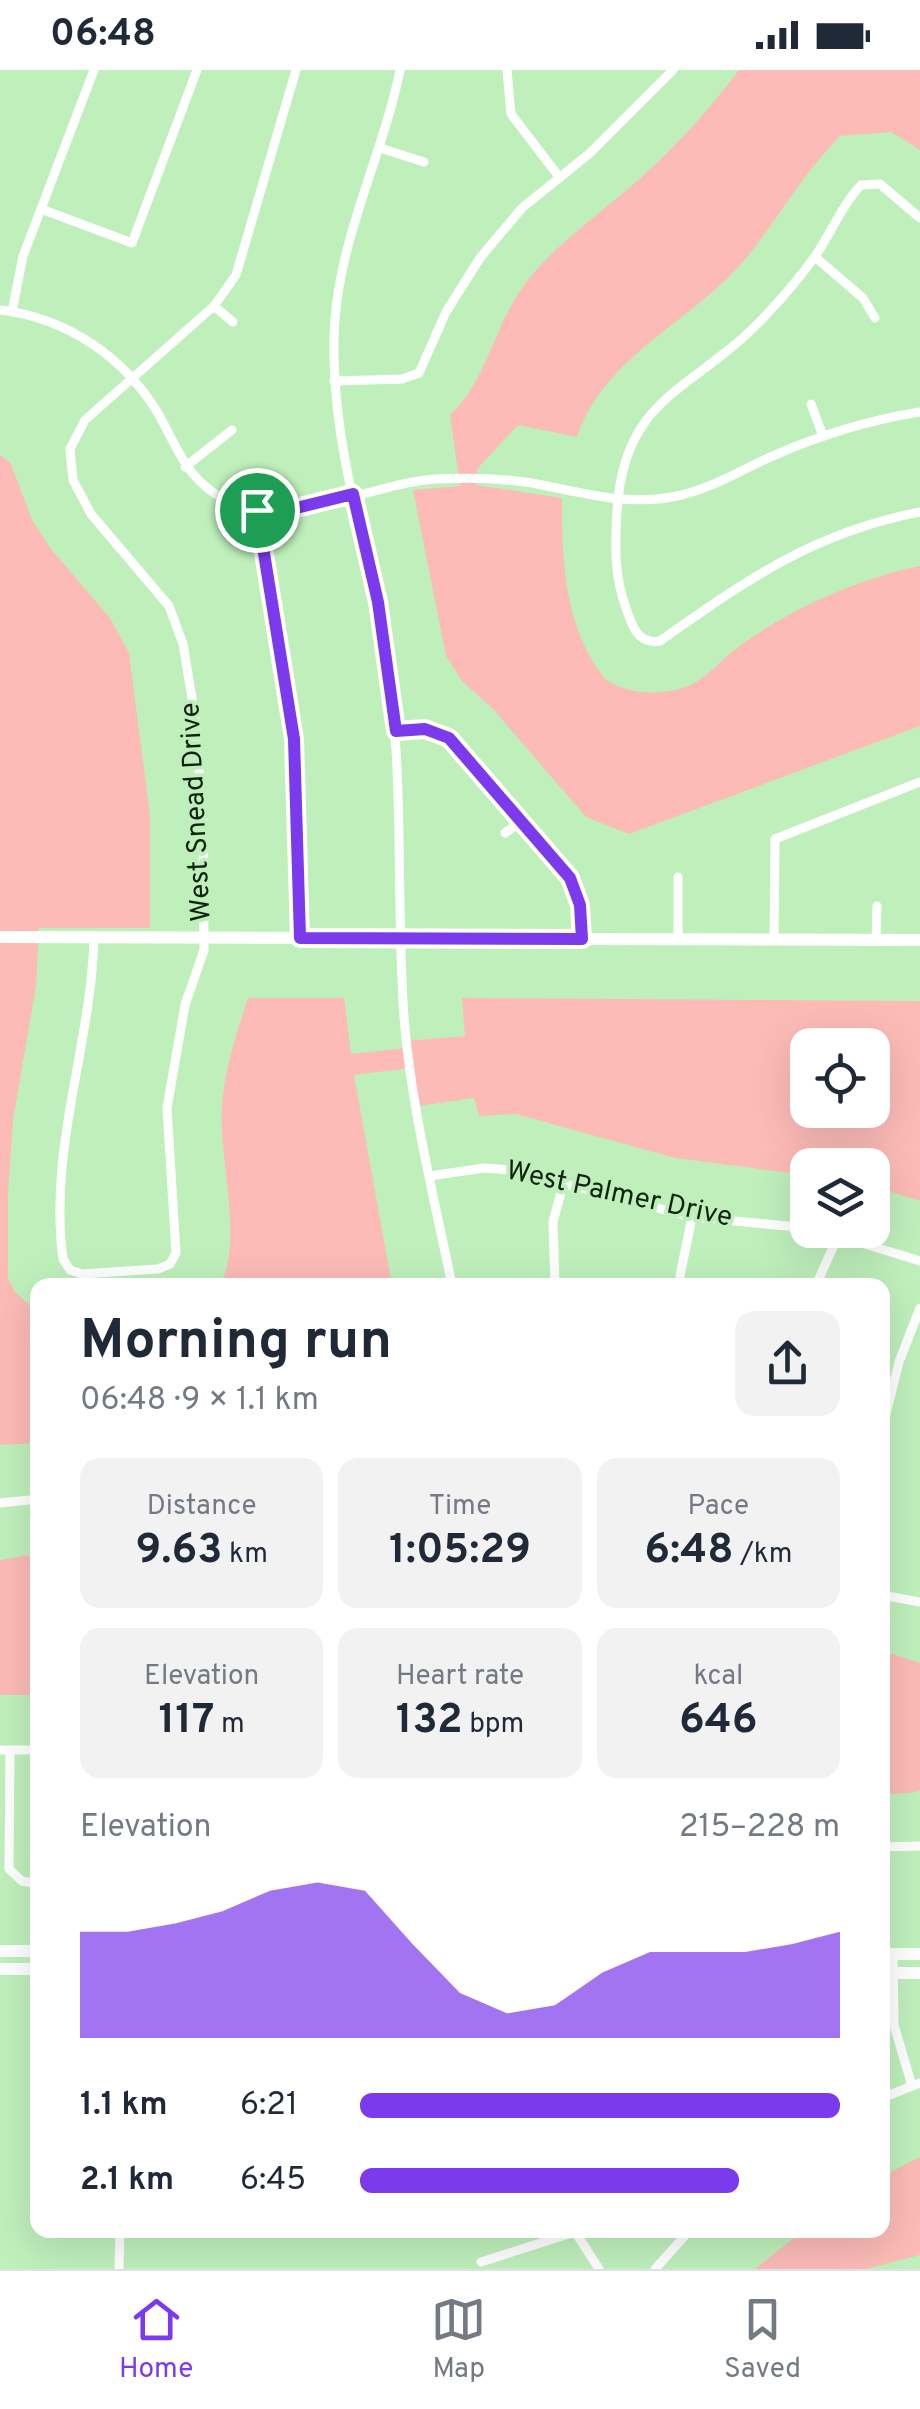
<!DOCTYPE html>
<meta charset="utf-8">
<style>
body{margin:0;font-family:Overpass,sans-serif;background:#f2f2f3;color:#1f2937;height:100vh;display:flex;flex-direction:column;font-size:38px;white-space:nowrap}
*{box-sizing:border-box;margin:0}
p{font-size:32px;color:#747a83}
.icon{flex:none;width:55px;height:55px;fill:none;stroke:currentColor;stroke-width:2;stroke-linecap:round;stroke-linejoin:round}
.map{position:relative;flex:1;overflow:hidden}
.side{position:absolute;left:30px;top:1208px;width:860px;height:960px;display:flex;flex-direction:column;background:#fff;border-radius:20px;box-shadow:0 10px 40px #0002}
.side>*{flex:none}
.controls{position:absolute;left:790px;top:958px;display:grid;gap:20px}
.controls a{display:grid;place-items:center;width:100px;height:100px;border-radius:20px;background:#fff;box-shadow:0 10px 40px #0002;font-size:50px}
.pin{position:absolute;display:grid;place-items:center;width:85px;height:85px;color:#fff;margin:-42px;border:5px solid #fff;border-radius:50%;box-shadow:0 2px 10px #0007}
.round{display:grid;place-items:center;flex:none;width:105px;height:105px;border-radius:20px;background:#f2f2f3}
.headline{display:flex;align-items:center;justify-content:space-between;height:170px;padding:0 50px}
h1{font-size:55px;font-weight:700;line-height:75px}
.metrics{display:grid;grid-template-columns:repeat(3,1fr);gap:15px;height:170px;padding:10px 50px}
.metrics div{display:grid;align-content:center;border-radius:20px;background:#f2f2f3;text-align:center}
.metrics b{font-size:42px;font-weight:700}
.metrics small{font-size:28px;font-weight:400}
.metrics p{font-size:28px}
.chart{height:280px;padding:20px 50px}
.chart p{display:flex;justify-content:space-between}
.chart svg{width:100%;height:180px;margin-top:10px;fill:#7c3aed;opacity:.7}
ul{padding:0 50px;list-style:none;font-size:32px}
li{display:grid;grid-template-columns:160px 120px 1fr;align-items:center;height:75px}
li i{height:25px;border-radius:12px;background:#7c3aed}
.status{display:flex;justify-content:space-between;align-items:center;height:70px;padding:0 50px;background:#fff;direction:ltr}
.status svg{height:28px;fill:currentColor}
.tab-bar{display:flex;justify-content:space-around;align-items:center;height:140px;border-top:2px solid #e0e1e3;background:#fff;font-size:28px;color:#747a83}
.tab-bar a{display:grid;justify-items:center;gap:5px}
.tab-bar .active{color:#7c3aed}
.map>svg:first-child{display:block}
.green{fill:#fcbbb7;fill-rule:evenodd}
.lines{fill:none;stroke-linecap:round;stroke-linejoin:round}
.street{stroke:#fff;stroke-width:9}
.secondary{stroke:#fff;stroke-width:12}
.route-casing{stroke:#fff;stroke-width:20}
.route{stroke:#7c3aed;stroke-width:12}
.labels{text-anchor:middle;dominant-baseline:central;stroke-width:8;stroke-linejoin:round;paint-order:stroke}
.street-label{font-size:28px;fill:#122411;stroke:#bff0bc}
</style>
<div class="status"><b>06:48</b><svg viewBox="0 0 49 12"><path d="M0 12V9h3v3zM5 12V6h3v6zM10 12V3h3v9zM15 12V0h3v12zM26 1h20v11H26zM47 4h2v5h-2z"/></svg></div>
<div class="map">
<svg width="920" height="2199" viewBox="0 0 920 2199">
<rect width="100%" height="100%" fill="#bff0bc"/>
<g class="green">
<path d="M739,0h181v80l-29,-18 -51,4c-36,36 -60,80 -93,121 -52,64 -143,98 -170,180l-59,-12 -41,44 -1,16 86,13c0,64 2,129 43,181 21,15 51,16 75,10 27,-8 40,-30 62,-45 53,-37 115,-65 178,-78v160l-291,108 -43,-17 -93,-108 -31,-28 -16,-25 -33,-166 47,-4 -10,-71c37,-32 45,-97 81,-139 34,-40 77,-68 115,-103 35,-32 65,-66 93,-103z"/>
<path d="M0,385l11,9 21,56 19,29 59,69 19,35 21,162v113h-111l-3,58 -23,134 -5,74v84l7,14 22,20v131l-37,2z"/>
<path d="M248,928h96l7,56 55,-6v-7l59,-5 -3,-38 458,3v200l-47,-15 -1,-21h-64l-1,10 -132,-17 -159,-44 -37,2 -5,-18 -57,8 -7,-38 -56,7 38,210h-172c24,-43 -2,-130 2,-180 3,-37 14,-71 26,-107zM808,975h64v65h-64z"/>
<path d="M37,1484v141h-37v-135z"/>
<path d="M883,1581l37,12v127l-4,2 -33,3z"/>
<path d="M920,2087v98l-55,14h-110l49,-39h78l1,-54z"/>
</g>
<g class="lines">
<g class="street">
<path d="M400,0c-17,84 -58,162 -65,249 -9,124 40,243 55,365 14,111 6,222 14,333 7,90 30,180 48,268"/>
<path d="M507,0l4,44 49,64"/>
<path d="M380,78l44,14"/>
<path d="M41,139l91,34 65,-173"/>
<path d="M920,148l-40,-34 -19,1c-19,20 -30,48 -45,70 -15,21 -32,41 -49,59 -70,77 -143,78 -150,197 -2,34 -3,65 9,97 6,18 12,37 34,33 87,-61 152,-108 260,-129"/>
<path d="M815,187l48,41 12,20"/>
<path d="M214,236l19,16"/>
<path d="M0,240c67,8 125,47 159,105 20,36 29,67 69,86 65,29 142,-18 208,-22 36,-2 71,-1 106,6 46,9 87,21 135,11 35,-7 65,-27 98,-41 46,-20 95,-35 145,-43"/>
<path d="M12,242l11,-56 71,-186"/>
<path d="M334,311l68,-2 17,-6 27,-61 34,-54 42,-50 68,-55 83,-83"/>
<path d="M811,334l12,32"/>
<path d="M185,397l47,-37"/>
<path d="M257,440l37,229 6,199"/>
<path d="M396,661l29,-2 24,9 120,140 11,27 2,34"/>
<path d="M505,763l15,-11"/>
<path d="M678,807v63"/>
<path d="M94,868c-3,109 -46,211 -31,321l7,11 12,4 76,-5 12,-5 6,-11 -9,-145 18,-103 19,-55 -1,-128 -8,-106 -12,-72 -14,-38 -78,-92 -18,-34 -3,-31 15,-29 129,-114 22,-31 60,-205"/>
<path d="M774,870l1,-101 145,-57"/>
<path d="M876,870l1,-34"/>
<path d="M430,1106l54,-8 27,2 181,47 116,11"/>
<path d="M819,1160l101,31"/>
<path d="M680,1206l12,-59"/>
<path d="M555,1215l-2,-63 10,-37"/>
<path d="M816,1215l23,-51"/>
<path d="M882,1360l17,-68 21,-54"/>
<path d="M0,1433l38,-4"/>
<path d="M882,1525l38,7"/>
<path d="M0,1680h38"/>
<path d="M10,1680l-1,119 13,12 16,3"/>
<path d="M882,1777l38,-1"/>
<path d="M893,1884l1,71 18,61"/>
<path d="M882,2028l38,-15"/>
<path d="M574,2160l25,39"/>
<path d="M481,2192l94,-30"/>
<path d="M119,2199l1,-39"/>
<path d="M655,2199l35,-39"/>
</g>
<g class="secondary">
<path d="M0,867l920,3"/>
<path d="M0,1881h38"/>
<path d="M882,1884h38"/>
<path d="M0,1899h38"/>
<path d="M882,1903h38"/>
</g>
</g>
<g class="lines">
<defs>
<path id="route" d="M353,424l25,108 18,129 29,-2 24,9 121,140 10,27 2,34 -282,-1 -6,-199 -37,-229h31z"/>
</defs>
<use href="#route" class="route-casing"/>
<use href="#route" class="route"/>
</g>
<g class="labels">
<g class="street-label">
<text transform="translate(197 742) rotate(-93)">West Snead Drive</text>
<text transform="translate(619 1125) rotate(12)">West Palmer Drive</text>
</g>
</g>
</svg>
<div class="controls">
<a><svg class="icon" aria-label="locate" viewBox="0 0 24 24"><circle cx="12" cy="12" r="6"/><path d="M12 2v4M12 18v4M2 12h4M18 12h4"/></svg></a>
<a><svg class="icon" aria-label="layers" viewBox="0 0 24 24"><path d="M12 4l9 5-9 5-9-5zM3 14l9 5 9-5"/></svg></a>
</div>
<div class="pin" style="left:257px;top:440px;background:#1e9e55"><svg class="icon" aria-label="arrive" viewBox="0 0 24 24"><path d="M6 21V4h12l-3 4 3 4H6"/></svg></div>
<section class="side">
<div class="headline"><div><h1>Morning run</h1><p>06:48 · 9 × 1.1 km</p></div><a class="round"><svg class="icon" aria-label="share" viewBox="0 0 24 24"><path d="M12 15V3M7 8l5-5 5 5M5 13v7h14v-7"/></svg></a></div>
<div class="metrics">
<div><p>Distance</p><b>9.63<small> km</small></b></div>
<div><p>Time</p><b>1:05:29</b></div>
<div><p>Pace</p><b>6:48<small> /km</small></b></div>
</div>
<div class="metrics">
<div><p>Elevation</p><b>117<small> m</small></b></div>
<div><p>Heart rate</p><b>132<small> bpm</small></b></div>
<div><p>kcal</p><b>646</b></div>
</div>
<div class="chart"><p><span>Elevation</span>215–228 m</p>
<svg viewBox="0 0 160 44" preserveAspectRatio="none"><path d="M0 44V18L10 18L20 16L30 13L40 8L50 6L60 8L70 21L80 33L90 38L100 36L110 28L120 23L130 23L140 23L150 21L160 18V44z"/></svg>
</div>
<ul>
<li><b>1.1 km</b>6:21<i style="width:100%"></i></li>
<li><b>2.1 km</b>6:45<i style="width:79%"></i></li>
</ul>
</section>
</div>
<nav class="tab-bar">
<a class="active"><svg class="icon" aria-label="home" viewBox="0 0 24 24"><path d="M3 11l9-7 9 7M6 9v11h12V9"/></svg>Home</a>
<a><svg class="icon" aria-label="map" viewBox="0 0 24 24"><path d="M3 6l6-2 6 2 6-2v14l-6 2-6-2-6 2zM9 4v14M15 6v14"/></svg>Map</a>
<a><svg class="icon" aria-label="saved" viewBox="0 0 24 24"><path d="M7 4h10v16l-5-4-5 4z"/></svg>Saved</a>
</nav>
